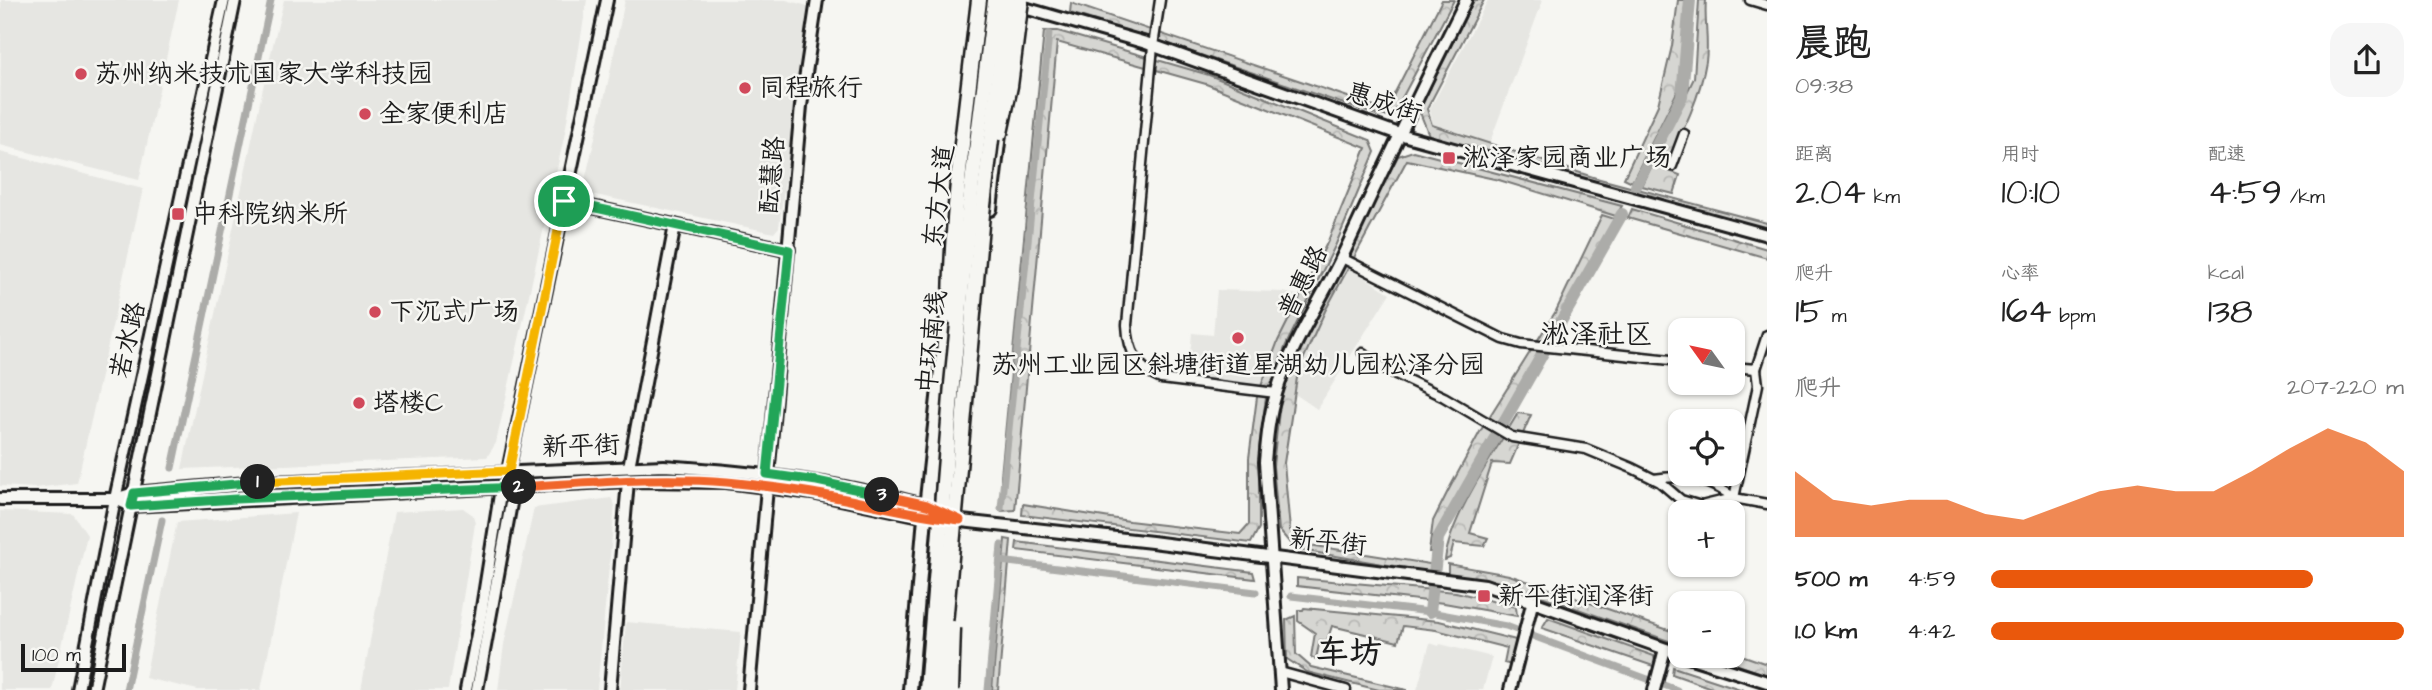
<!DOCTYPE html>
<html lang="zh">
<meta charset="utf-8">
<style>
body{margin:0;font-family:"Architects Daughter","LXGW WenKai TC",sans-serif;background:#f6f6f6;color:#222;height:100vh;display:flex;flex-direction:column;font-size:26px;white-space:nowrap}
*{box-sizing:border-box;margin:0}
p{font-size:23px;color:#767676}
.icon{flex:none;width:38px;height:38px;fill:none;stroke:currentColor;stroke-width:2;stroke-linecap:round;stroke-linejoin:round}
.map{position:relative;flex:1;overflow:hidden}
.panel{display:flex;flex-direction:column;background:#fff;width:665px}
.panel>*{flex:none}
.needle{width:46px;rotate:303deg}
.fabs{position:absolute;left:1668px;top:318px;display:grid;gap:14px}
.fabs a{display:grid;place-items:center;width:77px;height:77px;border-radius:14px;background:#fff;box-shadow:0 2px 5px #0004;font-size:35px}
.scale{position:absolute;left:21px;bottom:18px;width:105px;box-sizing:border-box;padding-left:7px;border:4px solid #1c1c1c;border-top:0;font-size:19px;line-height:24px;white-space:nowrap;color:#1c1c1c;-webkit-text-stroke:5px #f6f6f2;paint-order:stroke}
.pin{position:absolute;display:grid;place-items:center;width:60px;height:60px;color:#fff;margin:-30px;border:4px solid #fff;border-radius:50%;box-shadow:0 2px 7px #0007}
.km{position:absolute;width:35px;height:35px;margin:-18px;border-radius:50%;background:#222;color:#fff;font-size:19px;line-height:35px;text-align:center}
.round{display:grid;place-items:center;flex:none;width:74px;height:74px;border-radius:21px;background:#f6f6f6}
.overview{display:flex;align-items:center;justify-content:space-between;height:119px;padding:0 28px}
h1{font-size:38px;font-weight:600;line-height:52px}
.metrics{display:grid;grid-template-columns:repeat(3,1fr);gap:10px;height:119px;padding:7px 28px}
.metrics div{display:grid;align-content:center}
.metrics b{font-size:35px;font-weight:600}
.metrics small{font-size:19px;font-weight:400}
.metrics p{font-size:19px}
.chart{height:196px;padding:14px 28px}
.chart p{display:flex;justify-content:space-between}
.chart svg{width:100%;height:126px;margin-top:7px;fill:#ea580c;opacity:.7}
ul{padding:0 28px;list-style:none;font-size:23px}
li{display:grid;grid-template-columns:112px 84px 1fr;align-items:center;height:52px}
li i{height:18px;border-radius:9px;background:#ea580c}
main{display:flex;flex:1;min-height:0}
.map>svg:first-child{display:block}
.built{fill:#e6e6e2}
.forest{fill:url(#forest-crowns);stroke:#797977;stroke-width:2}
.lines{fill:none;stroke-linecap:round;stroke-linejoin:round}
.canal{stroke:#acaca9;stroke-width:7}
.river{stroke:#acaca9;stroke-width:12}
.street-casing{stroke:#1c1c1c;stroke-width:13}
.secondary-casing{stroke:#1c1c1c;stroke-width:16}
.primary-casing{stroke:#1c1c1c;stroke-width:18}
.street{stroke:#f6f6f2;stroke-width:8}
.secondary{stroke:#f6f6f2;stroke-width:10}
.primary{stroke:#f6f6f2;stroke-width:12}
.highway-bridge-casing{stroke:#1c1c1c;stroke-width:19;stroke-linecap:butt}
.highway-bridge{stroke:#f6f6f2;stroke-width:14}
.split-1-casing{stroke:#fff;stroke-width:14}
.split-2-casing{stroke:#fff;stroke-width:14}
.split-3-casing{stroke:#fff;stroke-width:14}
.split-4-casing{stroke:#fff;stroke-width:14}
.split-1{stroke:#f5b400;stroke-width:9}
.split-2{stroke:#22a559;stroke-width:9}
.split-3{stroke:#f0652b;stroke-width:9}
.split-4{stroke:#22a559;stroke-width:9}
.poi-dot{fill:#d1495b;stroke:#f6f6f2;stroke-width:2.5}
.labels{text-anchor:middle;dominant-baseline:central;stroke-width:5;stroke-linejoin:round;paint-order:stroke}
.poi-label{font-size:26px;fill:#1c1c1c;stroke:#f6f6f2;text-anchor:start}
.street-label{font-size:26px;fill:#1c1c1c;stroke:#f6f6f2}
.neighbourhood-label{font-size:28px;fill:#1c1c1c;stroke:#f6f6f2}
.district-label{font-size:33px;font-weight:bold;fill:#1c1c1c;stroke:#f6f6f2}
</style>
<main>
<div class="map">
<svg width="1767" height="690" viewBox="0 0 1767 690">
<defs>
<pattern id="forest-crowns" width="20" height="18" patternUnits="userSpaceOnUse" patternTransform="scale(1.75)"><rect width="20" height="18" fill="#d6d6d2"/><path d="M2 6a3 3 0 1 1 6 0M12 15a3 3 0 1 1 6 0" fill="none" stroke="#b7b7b4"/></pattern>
</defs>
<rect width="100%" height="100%" fill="#f6f6f2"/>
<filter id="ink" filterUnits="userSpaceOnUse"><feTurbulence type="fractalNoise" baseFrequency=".0143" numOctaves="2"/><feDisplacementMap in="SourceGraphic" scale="14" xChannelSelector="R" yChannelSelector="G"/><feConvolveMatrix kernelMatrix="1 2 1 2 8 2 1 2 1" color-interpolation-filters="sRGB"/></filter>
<g filter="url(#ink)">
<g class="built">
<path d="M1,0h178l-40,180 -139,-35z"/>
<path d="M284,0h303l-22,133 -69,310 -9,14 -305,12 85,-400z"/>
<path d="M625,0h161l22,6 -29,221 -5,6 -188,-40 -3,-4 25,-107z"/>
<path d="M1488,0h55l-56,150 -53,-18 -4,-23z"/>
<path d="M0,152l143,37 -66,294 -42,5 -35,-2z"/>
<path d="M1346,266l44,27 -73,116 -28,-19 12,-32z"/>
<path d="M1217,290l66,2 23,5 -42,91 -76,-10 4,-45 21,2z"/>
<path d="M611,498l4,7 -18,185h-99l6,-46 30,-136z"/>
<path d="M463,508l10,7 2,9 -27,166h-87l33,-178z"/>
<path d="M0,511l73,3 14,21 -35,155h-52z"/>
<path d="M296,513l-35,177h-63l-53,-12 32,-156z"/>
<path d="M626,622l115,10 -6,58h-115z"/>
<path d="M1430,643l9,3 1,-2 52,13 -9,33h-66z"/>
</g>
<g class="forest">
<path d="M1442,0h12l-61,115 -14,1 -231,-79 -78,-24 1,-10 315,107z"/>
<path d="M1474,0h10l-57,109 5,16 164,53 171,45v8l-185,-49 -153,-47 -10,-25z"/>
<path d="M1678,0h9l-4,80 -51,102 -8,-4 34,-73 14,-59z"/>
<path d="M1699,0h7c-2,20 3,41 0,61 -6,38 -25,74 -42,108l16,6 -6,19 -32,-8 52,-108z"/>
<path d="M1044,31h14l151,44 161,65 5,12 -39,92 -50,101 -20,53 -7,50v80l-8,15 -229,-28 1,-11 106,17 111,13 9,-10v-66l8,-61 21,-56 50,-100 38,-93 -160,-64 -149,-42 -42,468 -13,1 -1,-35z"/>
<path d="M1413,151l209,55 -6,10 -117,-36 -92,-20 -82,151 -27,60 -14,92 6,67 13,14 133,21 -1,8 -140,-24 -16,-19 -6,-64 6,-55 9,-39 22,-47 88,-169z"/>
<path d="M1632,209l135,40v9l-139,-40z"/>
<path d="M1602,215l13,4 -174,312 -3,21h-9l4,-31 15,-30 33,-61 75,-119z"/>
<path d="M1518,413l13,2 -21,49 -18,-1 -22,70 18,5 -4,8 -30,-3 -4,15 -5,2c5,-43 50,-108 73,-147z"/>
<path d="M1005,539l6,1 -13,150h-6z"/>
<path d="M1017,542l236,30 2,7 -239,-29z"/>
<path d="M1448,564l61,11 171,59v11l-178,-63 -54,-8z"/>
<path d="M1297,578l159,14 60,15 1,9 -73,-13 -147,-17z"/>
<path d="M1304,608l135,13 77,19 -4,25 -8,-2 3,-15 -71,-18 -33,-4 -5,16 -66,-16 -5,15 -7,-1 -4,19 -5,-2 4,-24 -17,-12v-11h5z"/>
<path d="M1295,616l1,38 15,13 96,23h-28l-72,-18 -20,-13 -1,-39z"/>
<path d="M1548,618l106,38 2,11 -114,-39z"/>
<path d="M1733,652l34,12v11l-55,-19h20z"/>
<path d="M1673,667l70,23h-26l-45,-16z"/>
</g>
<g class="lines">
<g class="canal">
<path d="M172,468l99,-468"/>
<path d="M1001,508l48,-474"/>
<path d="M1000,561l256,31"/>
<path d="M1291,596l139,16 76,14 171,64"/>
<path d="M126,690l36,-170"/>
<path d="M988,690l13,-145"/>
</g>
<g class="river">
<path d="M1636,186l46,-90 8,-96"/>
<path d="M1430,612l8,-74 184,-324"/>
</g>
<defs>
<g id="street">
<path d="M1160,0l-7,46 -26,279c1,25 10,44 34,54l115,14"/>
<path d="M1750,0l17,5"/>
<path d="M1672,166l12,-32"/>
<path d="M1342,258l161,81 18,5 159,17"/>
<path d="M1363,353l24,17 57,27 68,40 74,12 46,19 28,14 21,18 20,6 33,-8 33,6"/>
<path d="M1732,367l24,2 11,-34"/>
<path d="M1654,479c30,-5 56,0 80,19l24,-113 -2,-16"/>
<path d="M1280,672l66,18"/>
</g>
<g id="secondary">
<path d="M1014,5l132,38 253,91 368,101"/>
<path d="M564,201l225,49"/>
<path d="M629,467l46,-242"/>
<path d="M0,499h115l19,-6 113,-10 417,-17c70,5 137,11 205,26 27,6 53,11 79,22"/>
<path d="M115,499l16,7 497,-25 98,1 86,11 113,24 227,25 333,43 195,69"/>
<path d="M1685,656l82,26"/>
<path d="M78,690l37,-191 109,-499"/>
<path d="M93,690l142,-690"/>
<path d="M466,690l15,-76 20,-126 7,-17 99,-471"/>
<path d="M477,690l37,-203 -1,-3"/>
<path d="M610,690l18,-209"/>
<path d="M749,690l52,-584 16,-106"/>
<path d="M1281,690l-16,-228c2,-23 4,-46 11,-68 14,-49 45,-93 67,-139 40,-86 81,-171 123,-255"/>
<path d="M1510,690l23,-90"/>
<path d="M1654,690l11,-41"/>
</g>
<g id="primary">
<path d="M990,209l10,-83"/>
<path d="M910,690l15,-173 23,-211"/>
</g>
</defs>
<use href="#street" class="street-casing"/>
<use href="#secondary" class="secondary-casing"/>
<use href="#primary" class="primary-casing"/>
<use href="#street" class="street"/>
<use href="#secondary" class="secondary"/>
<use href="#primary" class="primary"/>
<defs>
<g id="highway-bridge">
<path d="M1000,133l10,-47 11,-86"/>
<path d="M951,316c0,-105 16,-212 28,-316"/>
<path d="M927,690l25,-306 20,-201 23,-183"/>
<path d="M939,690l43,-476 26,-214"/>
<path d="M951,690l2,-62"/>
</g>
</defs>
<use href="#highway-bridge" class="highway-bridge-casing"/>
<use href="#highway-bridge" class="highway-bridge"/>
</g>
</g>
<g class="lines" filter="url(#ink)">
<defs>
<path id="split-1" d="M258,482l251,-11 55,-270"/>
<path id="split-2" d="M258,482l-124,11 -3,13 105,-7 283,-12"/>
<path id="split-3" d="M519,487c69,-4 139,-11 208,-5 29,3 57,6 85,11 50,8 98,22 148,27l-33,-15 -45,-10"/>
<path id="split-4" d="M564,201l225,49 -22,224 50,7 65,14"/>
</defs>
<use href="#split-1" class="split-1-casing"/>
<use href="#split-2" class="split-2-casing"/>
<use href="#split-3" class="split-3-casing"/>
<use href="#split-4" class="split-4-casing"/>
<use href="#split-1" class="split-1"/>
<use href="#split-2" class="split-2"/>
<use href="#split-3" class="split-3"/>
<use href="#split-4" class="split-4"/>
</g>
<g class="poi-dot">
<circle cx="81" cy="74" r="7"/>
<circle cx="745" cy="88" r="7"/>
<circle cx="365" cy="114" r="7"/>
<rect x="1442" y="151" width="14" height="14" rx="3.5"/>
<rect x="171" y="207" width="14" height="14" rx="3.5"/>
<circle cx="375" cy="312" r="7"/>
<circle cx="1238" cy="338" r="7"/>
<circle cx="359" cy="403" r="7"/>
<rect x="1477" y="589" width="14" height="14" rx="3.5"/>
</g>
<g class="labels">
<g class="poi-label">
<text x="95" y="74">苏州纳米技术国家大学科技园</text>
<text x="759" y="88">同程旅行</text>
<text x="379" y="114">全家便利店</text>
<text x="1463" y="158">淞泽家园商业广场</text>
<text x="192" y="214">中科院纳米所</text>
<text x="389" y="312">下沉式广场</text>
<text x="1238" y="365" text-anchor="middle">苏州工业园区斜塘街道星湖幼儿园松泽分园</text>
<text x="373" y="403">塔楼C</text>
<text x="1498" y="596">新平街润泽街</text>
</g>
<g class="street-label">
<text transform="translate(1384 103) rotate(18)">惠成街</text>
<text transform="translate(772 175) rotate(-85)">酝慧路</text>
<text transform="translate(939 196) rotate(-83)">东方大道</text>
<text transform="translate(1303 282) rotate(-63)">普惠路</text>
<text transform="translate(128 340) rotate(-77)">若水路</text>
<text transform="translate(932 342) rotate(-84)">中环南线</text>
<text transform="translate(581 446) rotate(-2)">新平街</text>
<text transform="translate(1328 542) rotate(6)">新平街</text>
</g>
<g class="neighbourhood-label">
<text x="1597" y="334">淞泽社区</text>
</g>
<g class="district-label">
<text x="1349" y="653">车坊</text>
</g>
</g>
</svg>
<div class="fabs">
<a><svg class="needle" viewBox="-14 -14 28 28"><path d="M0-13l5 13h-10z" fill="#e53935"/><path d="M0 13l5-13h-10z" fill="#767676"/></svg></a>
<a><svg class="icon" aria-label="locate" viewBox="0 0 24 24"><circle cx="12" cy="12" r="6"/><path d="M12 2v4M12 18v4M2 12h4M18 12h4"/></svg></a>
<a>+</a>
<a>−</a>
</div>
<div class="scale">100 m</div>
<div class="pin" style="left:564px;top:201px;background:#1e9e55"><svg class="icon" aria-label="arrive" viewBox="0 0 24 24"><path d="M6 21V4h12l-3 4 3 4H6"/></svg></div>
<b class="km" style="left:258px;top:482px">1</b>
<b class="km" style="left:519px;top:487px">2</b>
<b class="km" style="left:882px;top:495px">3</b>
</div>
<section class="panel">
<div class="overview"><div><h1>晨跑</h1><p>09:38</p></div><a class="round"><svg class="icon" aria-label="share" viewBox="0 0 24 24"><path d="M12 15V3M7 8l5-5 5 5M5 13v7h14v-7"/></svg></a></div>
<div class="metrics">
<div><p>距离</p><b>2.04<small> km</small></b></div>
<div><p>用时</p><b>10:10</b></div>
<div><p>配速</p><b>4:59<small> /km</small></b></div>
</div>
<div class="metrics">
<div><p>爬升</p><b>15<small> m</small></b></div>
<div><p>心率</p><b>164<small> bpm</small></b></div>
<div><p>kcal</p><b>138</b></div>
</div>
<div class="chart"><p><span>爬升</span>207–220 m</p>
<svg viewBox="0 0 160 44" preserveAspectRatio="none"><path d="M0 44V21L10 31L20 33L30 31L40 31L50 36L60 38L70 33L80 28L90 26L100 28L110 28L120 21L130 13L140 6L150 11L160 21V44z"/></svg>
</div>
<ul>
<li><b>500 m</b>4:59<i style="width:78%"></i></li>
<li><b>1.0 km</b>4:42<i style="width:100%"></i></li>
</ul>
</section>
</main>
